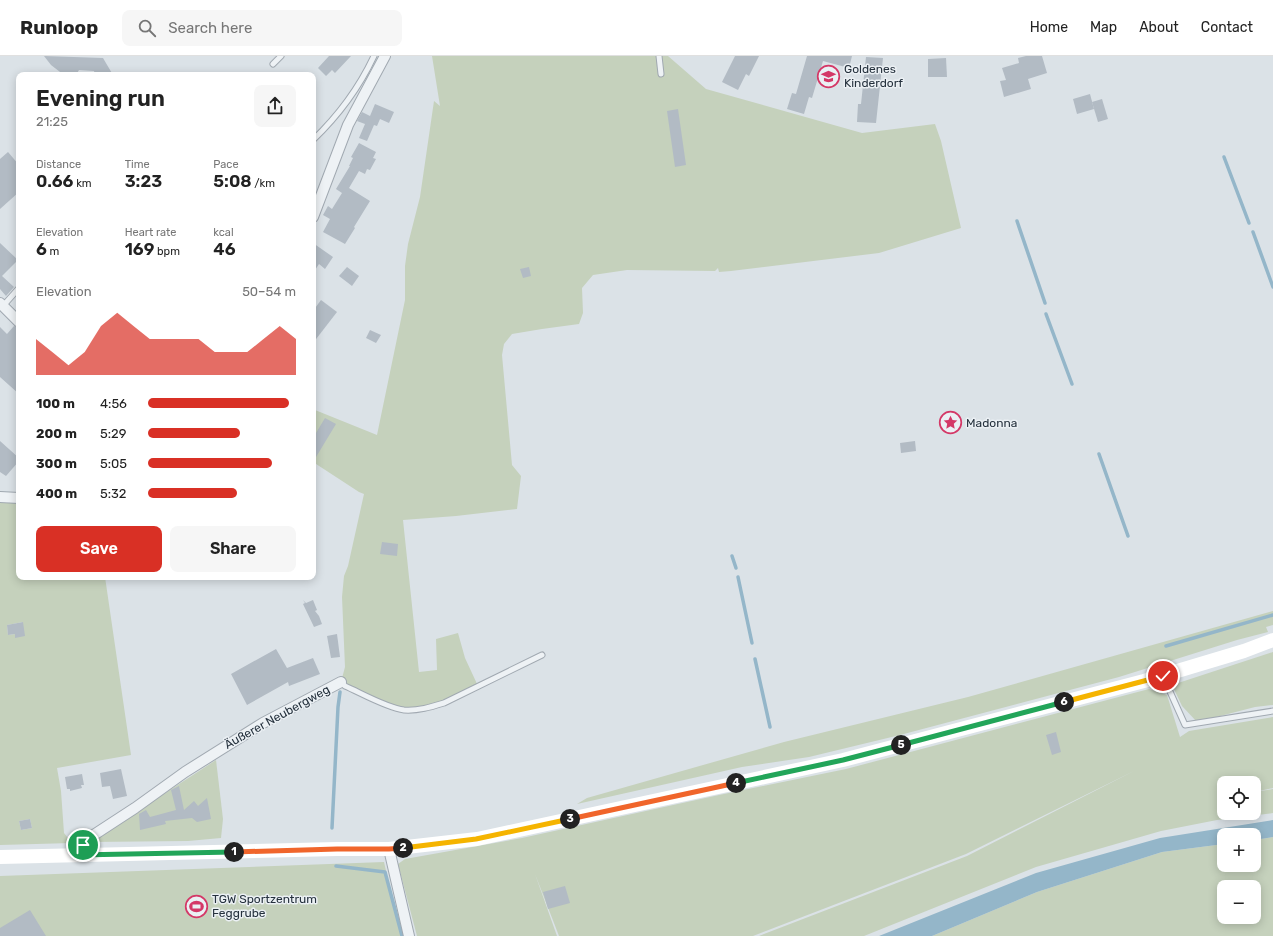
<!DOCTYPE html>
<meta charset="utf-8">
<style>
body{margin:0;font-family:Rubik,sans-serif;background:#f6f6f6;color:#222;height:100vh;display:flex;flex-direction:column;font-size:15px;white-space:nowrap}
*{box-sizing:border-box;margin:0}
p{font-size:13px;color:#767676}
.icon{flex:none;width:22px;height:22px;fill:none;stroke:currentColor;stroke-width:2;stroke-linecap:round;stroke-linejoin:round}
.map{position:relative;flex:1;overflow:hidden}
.side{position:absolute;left:16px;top:16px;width:300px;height:508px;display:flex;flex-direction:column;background:#fff;border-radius:8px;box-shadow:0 2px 10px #0003}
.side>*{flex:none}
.controls{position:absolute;left:1217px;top:720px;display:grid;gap:8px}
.controls a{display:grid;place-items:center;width:44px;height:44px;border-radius:8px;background:#fff;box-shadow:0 2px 10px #0003;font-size:20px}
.pin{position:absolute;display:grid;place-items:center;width:34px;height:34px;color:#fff;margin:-17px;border:2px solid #fff;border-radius:50%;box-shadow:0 1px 4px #0007}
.km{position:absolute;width:20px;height:20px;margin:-10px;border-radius:50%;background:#222;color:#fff;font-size:11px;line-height:20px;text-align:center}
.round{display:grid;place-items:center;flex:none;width:42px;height:42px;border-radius:8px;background:#f6f6f6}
.headline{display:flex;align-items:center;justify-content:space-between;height:68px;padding:0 20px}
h1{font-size:22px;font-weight:600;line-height:30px}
.figures{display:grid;grid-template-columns:repeat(3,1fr);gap:6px;height:68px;padding:4px 20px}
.figures div{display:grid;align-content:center}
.figures b{font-size:17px;font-weight:600}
.figures small{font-size:11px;font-weight:400}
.figures p{font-size:11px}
.chart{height:112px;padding:8px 20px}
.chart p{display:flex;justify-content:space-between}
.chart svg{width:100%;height:72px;margin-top:4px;fill:#d93025;opacity:.7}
.primary-button{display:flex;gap:8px;margin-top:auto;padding:8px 20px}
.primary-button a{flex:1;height:46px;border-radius:8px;background:#d93025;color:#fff;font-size:16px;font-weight:600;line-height:46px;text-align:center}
.primary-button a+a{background:#f6f6f6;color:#222}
ul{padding:0 20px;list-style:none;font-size:13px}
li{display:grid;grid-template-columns:64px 48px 1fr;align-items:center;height:30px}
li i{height:10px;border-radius:5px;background:#d93025}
header{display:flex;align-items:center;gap:24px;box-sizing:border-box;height:56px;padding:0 20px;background:#fff;border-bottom:1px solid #e0e0e0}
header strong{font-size:19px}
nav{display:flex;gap:22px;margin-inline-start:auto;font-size:14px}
.search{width:280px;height:36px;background:#f6f6f6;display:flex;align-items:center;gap:10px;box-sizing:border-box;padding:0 14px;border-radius:8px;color:#767676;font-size:15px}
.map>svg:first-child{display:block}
.green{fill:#c5d1bc;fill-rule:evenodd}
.water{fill:#94b6c9}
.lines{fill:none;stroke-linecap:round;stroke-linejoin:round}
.stream{stroke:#94b6c9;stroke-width:3.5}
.building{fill:#b2bbc4}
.lane-casing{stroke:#a1a9b1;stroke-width:7}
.street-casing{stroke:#a1a9b1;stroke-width:12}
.lane{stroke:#eef2f5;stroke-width:5}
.street{stroke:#eef2f5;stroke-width:10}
.secondary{stroke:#fff;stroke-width:14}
.split-1-casing{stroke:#fff;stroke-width:8}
.split-2-casing{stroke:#fff;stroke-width:8}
.split-3-casing{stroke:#fff;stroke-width:8}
.split-4-casing{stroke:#fff;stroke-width:8}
.split-5-casing{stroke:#fff;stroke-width:8}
.split-6-casing{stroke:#fff;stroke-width:8}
.split-7-casing{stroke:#fff;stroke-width:8}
.split-1{stroke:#22a559;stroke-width:5}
.split-2{stroke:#f0652b;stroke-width:5}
.split-3{stroke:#f5b400;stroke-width:5}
.split-4{stroke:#f0652b;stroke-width:5}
.split-5{stroke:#22a559;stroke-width:5}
.split-6{stroke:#22a559;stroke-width:5}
.split-7{stroke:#f5b400;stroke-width:5}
.labels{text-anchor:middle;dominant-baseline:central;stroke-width:3;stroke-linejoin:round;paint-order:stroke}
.poi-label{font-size:12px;fill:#25313d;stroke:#ebf0f4;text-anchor:start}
.street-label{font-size:12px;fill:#25313d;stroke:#ebf0f4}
</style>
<header>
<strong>Runloop</strong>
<div class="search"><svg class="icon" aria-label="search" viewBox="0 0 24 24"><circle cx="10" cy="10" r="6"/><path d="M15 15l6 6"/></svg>Search here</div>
<nav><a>Home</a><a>Map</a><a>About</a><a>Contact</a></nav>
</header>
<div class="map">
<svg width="1273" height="880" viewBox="0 0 1273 880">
<rect width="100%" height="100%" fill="#dbe2e7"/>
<g class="green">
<path d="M432,0h236l38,33 156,44 73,-9 6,17 20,87 -82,25 -148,18 -12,1 -1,-4 -3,3 -88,-1 -34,5 -11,13 1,25 -4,11 -37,5 -30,5 -8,10 -2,11 10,110 9,11 -4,33 -61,7 -53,4 16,152 18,-2 -1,-31 22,-6 7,25 13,28 -34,17 -30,7 -21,-3 -52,-25 4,-15 -3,-70 2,-21 4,-10 16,-72 -5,-2 -46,-30v-50l2,-2 62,25 28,-135v-34l3,-22 12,-47 14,-96 6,5z"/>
<path d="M0,441l19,1v79h86l26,178 -74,13 4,23 3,42 8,10 -72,2zM23,566l-7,15 -1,-3 -7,1 -1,-10zM30,763l2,9 -11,2 -2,-9z"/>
<path d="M1273,555v14l-7,2 2,5 -31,8 -118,37 -219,58 -91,22 -67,10 -165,37 10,-6 197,-56 184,-45z"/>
<path d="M1273,596v53l-18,2 -58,15 -15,-16 -10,-21z"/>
<path d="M1149,633l18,6 13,42 9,-6 84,-14v71l-19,4v-9h-30v30h30v-21l19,-3v24l-56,7 -56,11 -125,36 -172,69h-105l208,-80 167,-85 -168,83 -213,82h-194l-24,-62 22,62h-140l-19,-72 7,-5 117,-21 197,-43 127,-26z"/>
<path d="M216,704l7,59 -2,19 -33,3 -98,1z"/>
<path d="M1273,781v99h-341l105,-44 125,-40 62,-8v21h30v-25zM1224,831h30v30h-30z"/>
<path d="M384,806l17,74h-401v-60z"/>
</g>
<path class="water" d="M1273,764v17l-19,3v-5h-30v9l-62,8 -125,40 -105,44h-53l157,-63 124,-35z"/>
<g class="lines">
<g class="stream">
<path d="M1224,101l25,66"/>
<path d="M1017,165l28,82"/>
<path d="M1253,176l20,55"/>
<path d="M1046,258l26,70"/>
<path d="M1099,398l29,82"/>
<path d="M732,500l4,12"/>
<path d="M738,521l14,66"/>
<path d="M1166,590l107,-31"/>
<path d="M755,603l15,68"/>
<path d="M332,772l6,-121 2,-15"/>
<path d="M336,810l49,6 17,64"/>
</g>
</g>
<g class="building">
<path d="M44,0l59,2 10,17h-18l-1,-4 -15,-1 -3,5h-12l-13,-10z"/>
<path d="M329,0h22l-16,17 -3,-3 -6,6 -8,-8z"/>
<path d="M735,0h24l-10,20 -3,-2 -8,16 -16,-8z"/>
<path d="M807,0h45l-3,12 -26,-7 -11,37 -3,-1 -5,17 -17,-5 5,-16 4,1z"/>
<path d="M1026,0h16l5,17 -19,6 3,10 -27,8 -4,-16 6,-1 -4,-12 17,-5 -1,-5z"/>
<path d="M866,1l17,1 -7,65 -19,-1 1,-18h3z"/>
<path d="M946,2l1,19h-19v-18z"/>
<path d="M1090,38l4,15 -17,5 -4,-15z"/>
<path d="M1102,43l6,20 -10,3 -6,-20z"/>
<path d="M375,48l19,8 -5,11 -9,-4 -3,7 -3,-1 -7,16 -8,-3 6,-14 -8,-3 5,-9 8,4z"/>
<path d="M678,53l8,56 -11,2 -8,-56z"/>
<path d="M359,87l17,9 -3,6 3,1 -6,11 -3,-1 -2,5 -6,-3 -10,17 21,13 -16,26 1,1 -10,16 -22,-12 7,-13 -7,-4 5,-9 4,3 10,-16 -6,-4 14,-23h-1l4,-8 -2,-1z"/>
<path d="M8,96l11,13v27l-19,17v-50z"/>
<path d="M0,187l18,17 -16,16 12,11 -8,9 -6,-7z"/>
<path d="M313,187l20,14 -8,12 -6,-5 -6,9z"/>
<path d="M347,211l12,9 -7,10 -13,-10z"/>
<path d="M529,211l2,9 -8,2 -3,-9z"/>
<path d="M321,244l16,12 -24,31v-32z"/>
<path d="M14,270l5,2v66l-19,-17v-50l7,7z"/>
<path d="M370,274l11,5 -5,8 -10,-5z"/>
<path d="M325,362l11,6 -23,38v-24z"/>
<path d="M0,385l19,17v3l-13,15 -6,-4z"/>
<path d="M915,385l1,10 -15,2 -1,-10z"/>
<path d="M382,486l16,2 -1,12 -17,-2z"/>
<path d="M303,544l3,3 7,-3 4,10 -2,1 4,5 3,8 -8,3 -11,-23 2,-1z"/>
<path d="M23,566l2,14 -10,2v-4l-7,1 -1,-10z"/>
<path d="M337,578l3,23 -9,1 -4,-22z"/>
<path d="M276,593l11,19 26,-10 7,16 -31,12 -1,-4 -41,23 -16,-31z"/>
<path d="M1056,676l5,20 -9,3 -6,-20z"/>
<path d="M121,713l6,27 -14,3 -3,-13 -8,1 -2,-14z"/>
<path d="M82,718l2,11h-3l1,3 -12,3v-2h-3l-2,-12z"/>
<path d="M179,730l5,24 10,-9 4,5 9,-8 4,21 -14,3 -5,-4 -27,3 1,3 -26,6 -1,-16 7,-4 4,7 26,-7 -5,-20z"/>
<path d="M30,763l2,9 -11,2 -2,-9z"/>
<path d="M565,830l5,17 -22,6 -5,-17z"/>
<path d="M30,854l16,26h-46v-8z"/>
</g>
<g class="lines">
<defs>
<g id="lane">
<path d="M659,0l2,18"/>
<path d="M273,8l8,-8"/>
<path d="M313,84c25,-24 46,-52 61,-84"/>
<path d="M3,250l16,-18"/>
<path d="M1163,620l22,49 88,-14"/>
<path d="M341,626l4,4c16,7 42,22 59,24 14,1 27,-3 40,-7l98,-48"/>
</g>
<g id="street">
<path d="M313,161l35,-92 37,-69"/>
<path d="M0,247l19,19"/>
<path d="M0,441l19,1"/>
<path d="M389,793l20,87"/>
<path d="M77,799l9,-15 49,-32 50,-36 78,-49 78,-41"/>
</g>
</defs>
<use href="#lane" class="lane-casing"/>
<use href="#street" class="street-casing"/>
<use href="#lane" class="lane"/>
<use href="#street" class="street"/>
<path class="secondary" d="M0,801l337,-8h52l88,-10 366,-79 301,-79 100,-30 29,-11"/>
</g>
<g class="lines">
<defs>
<path id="split-1" d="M83,789l-6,10 157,-3"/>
<path id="split-2" d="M234,796l103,-3h52l14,-1"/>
<path id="split-3" d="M403,792l73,-9 94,-20"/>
<path id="split-4" d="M570,763l166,-36"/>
<path id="split-5" d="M736,727l107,-23 58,-15"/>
<path id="split-6" d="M901,689l163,-43"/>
<path id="split-7" d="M1064,646l99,-26"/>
</defs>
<use href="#split-1" class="split-1-casing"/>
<use href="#split-2" class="split-2-casing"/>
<use href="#split-3" class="split-3-casing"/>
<use href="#split-4" class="split-4-casing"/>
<use href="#split-5" class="split-5-casing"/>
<use href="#split-6" class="split-6-casing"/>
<use href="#split-7" class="split-7-casing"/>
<use href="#split-1" class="split-1"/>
<use href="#split-2" class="split-2"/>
<use href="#split-3" class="split-3"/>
<use href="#split-4" class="split-4"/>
<use href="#split-5" class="split-5"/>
<use href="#split-6" class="split-6"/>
<use href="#split-7" class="split-7"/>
</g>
<defs>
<symbol id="school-ring" viewBox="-11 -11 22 22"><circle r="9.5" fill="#ebf0f4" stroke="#d43867" stroke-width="1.5"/><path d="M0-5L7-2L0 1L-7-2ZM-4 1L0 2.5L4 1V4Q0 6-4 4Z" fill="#d43867"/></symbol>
<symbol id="sight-ring" viewBox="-11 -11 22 22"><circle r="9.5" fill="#ebf0f4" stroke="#d43867" stroke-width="1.5"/><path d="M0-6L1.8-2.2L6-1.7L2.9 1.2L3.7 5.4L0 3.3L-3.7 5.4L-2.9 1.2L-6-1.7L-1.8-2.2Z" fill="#d43867"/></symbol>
<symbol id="stadium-ring" viewBox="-11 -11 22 22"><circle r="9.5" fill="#ebf0f4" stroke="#d43867" stroke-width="1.5"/><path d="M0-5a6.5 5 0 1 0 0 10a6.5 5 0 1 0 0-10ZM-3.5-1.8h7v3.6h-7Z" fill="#d43867"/></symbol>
</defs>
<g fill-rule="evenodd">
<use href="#school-ring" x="816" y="8" width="25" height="25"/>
<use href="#sight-ring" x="938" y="354" width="25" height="25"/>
<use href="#stadium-ring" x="184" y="838" width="25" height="25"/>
</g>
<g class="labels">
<g class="poi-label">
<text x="844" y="13">Goldenes<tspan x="844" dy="14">Kinderdorf</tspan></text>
<text x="966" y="367">Madonna</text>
<text x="212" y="843">TGW Sportzentrum<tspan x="212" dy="14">Feggrube</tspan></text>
</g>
<g class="street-label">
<text transform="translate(277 661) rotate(-29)">Äußerer Neubergweg</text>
</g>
</g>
</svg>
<div class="controls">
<a><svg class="icon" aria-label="locate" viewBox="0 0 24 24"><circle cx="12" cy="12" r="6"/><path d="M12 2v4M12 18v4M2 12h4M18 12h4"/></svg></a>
<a>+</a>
<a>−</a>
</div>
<div class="pin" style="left:83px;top:789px;background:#1e9e55"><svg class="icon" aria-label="arrive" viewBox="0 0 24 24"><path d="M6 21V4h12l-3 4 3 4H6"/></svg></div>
<div class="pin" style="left:1163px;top:620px;background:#d93025"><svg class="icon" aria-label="check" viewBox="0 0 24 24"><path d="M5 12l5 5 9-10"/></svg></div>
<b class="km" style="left:234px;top:796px">1</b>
<b class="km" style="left:403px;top:792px">2</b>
<b class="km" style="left:570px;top:763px">3</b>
<b class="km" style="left:736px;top:727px">4</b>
<b class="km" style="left:901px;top:689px">5</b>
<b class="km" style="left:1064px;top:646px">6</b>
<section class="side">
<div class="headline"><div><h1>Evening run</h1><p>21:25</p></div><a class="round"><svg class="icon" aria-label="share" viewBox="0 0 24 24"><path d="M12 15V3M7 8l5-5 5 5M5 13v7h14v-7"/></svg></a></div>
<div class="figures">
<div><p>Distance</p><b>0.66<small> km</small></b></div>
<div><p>Time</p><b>3:23</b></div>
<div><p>Pace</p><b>5:08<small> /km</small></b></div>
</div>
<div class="figures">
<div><p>Elevation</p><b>6<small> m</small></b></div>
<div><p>Heart rate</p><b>169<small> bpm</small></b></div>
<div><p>kcal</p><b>46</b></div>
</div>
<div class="chart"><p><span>Elevation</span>50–54 m</p>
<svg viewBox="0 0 160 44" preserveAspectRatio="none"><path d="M0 44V22L10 30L20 38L30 30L40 14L50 6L60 14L70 22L80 22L90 22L100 22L110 30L120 30L130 30L140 22L150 14L160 22V44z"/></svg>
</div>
<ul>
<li><b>100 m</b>4:56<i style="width:95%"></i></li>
<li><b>200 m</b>5:29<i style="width:62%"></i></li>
<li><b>300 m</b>5:05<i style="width:84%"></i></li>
<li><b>400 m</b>5:32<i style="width:60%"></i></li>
</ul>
<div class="primary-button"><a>Save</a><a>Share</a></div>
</section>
</div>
